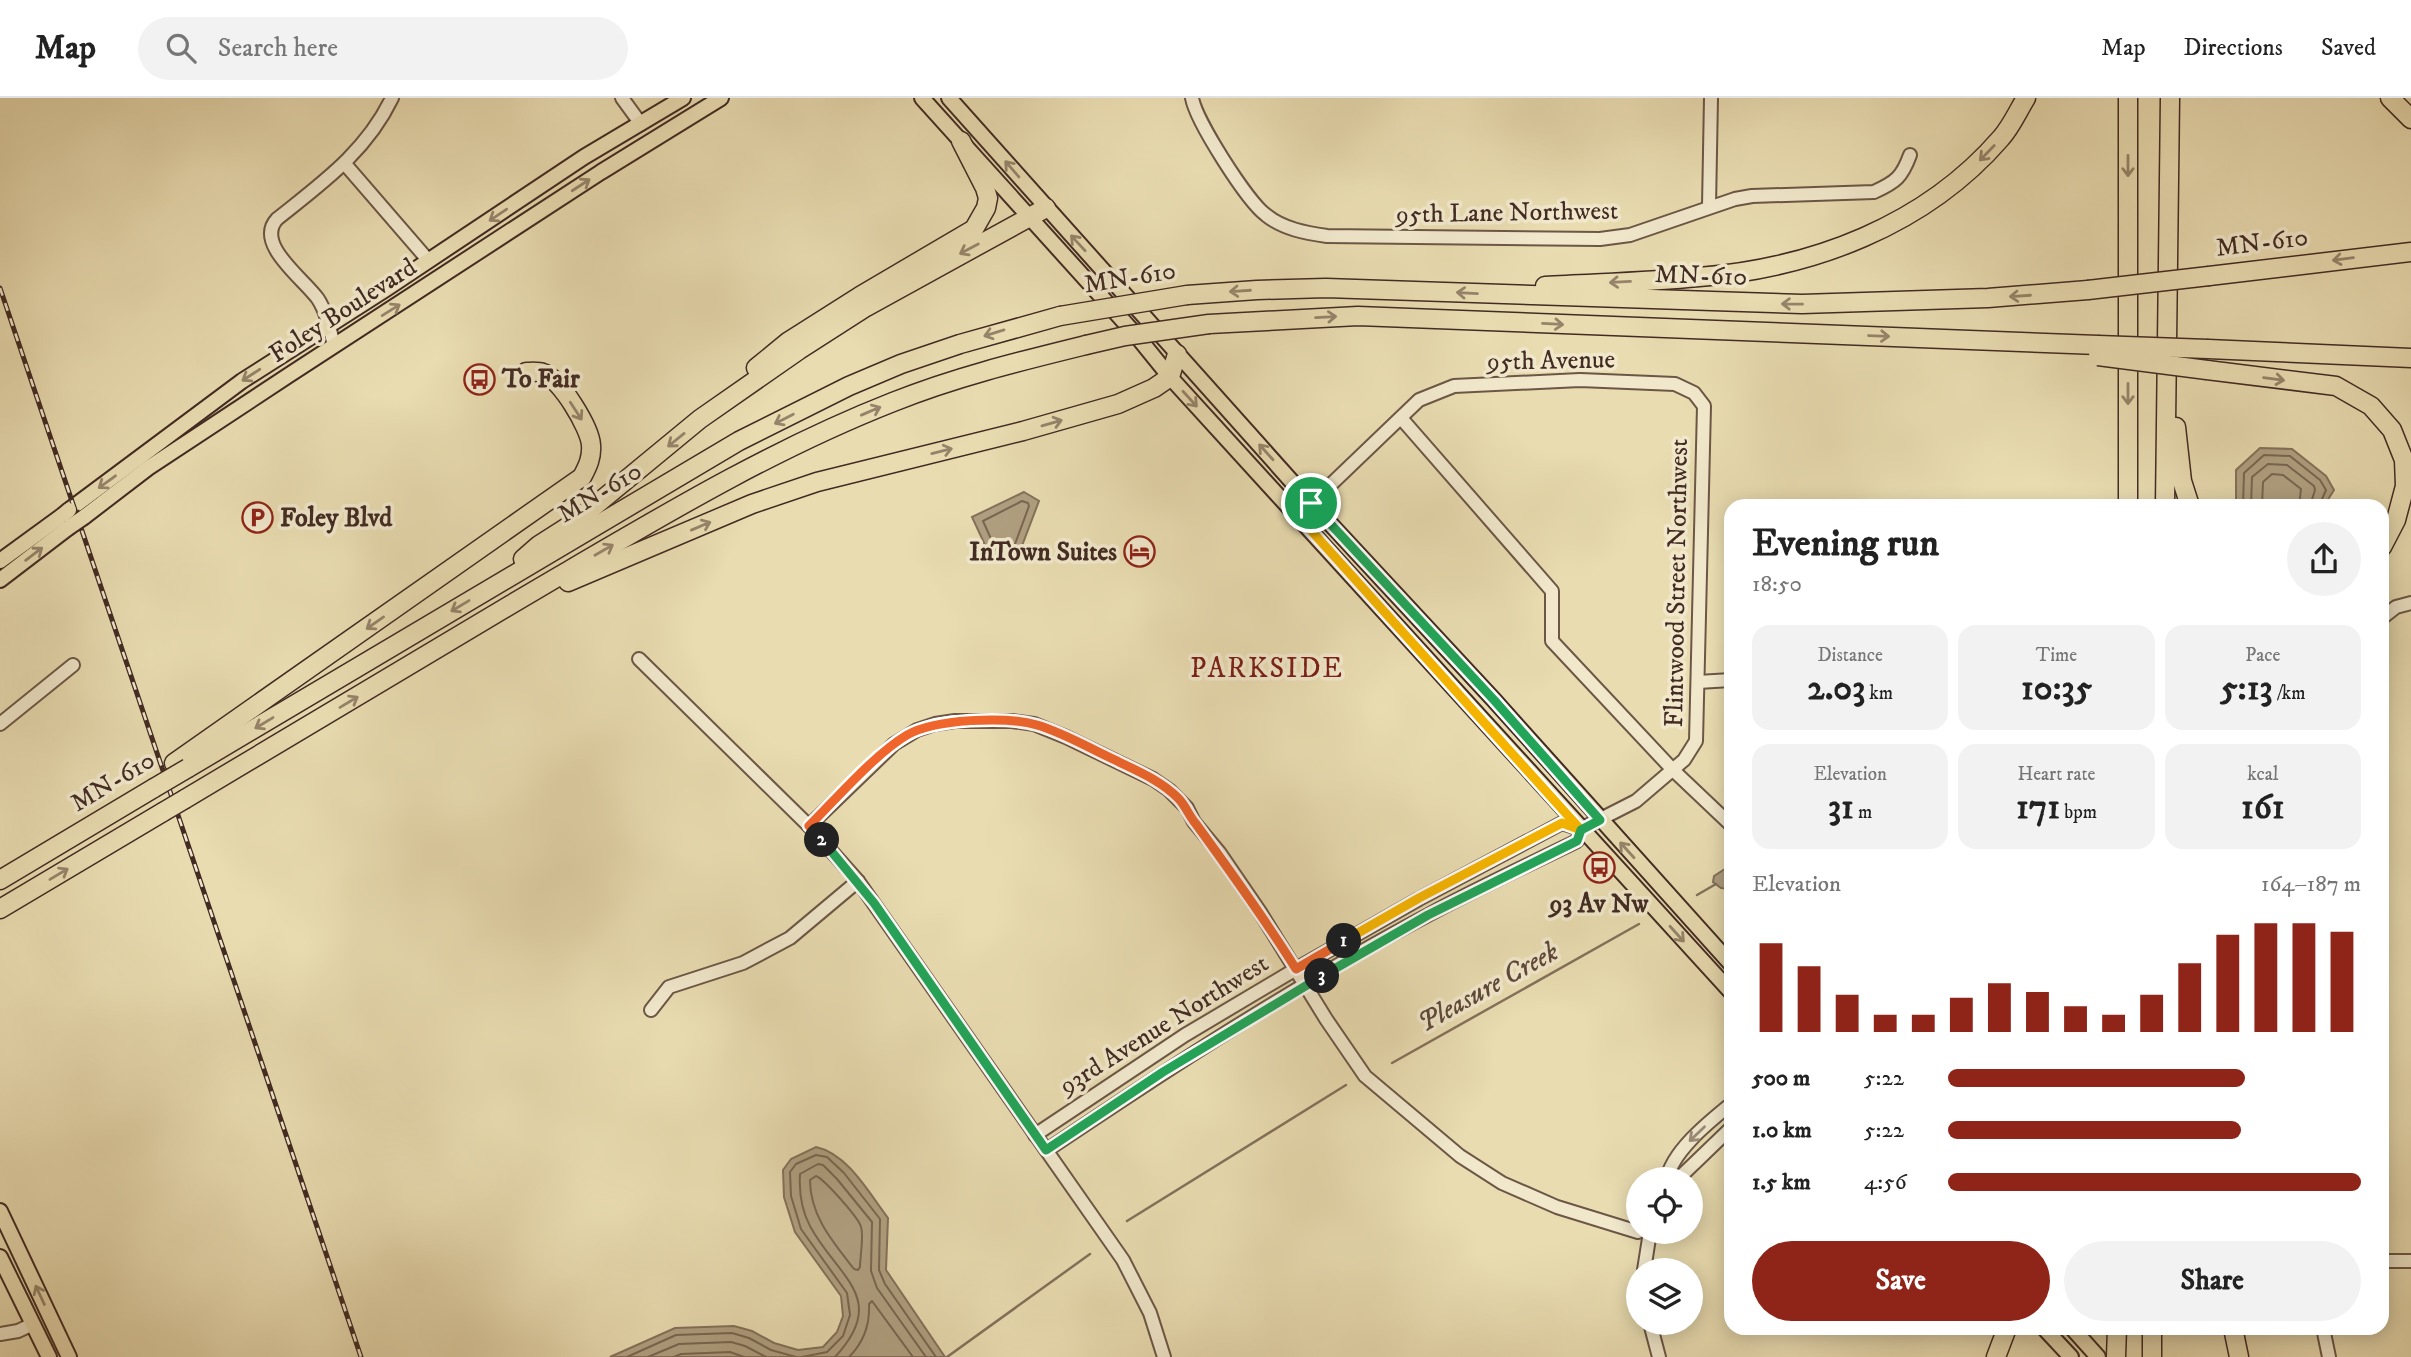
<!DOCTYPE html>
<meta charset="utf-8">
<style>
body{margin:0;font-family:"IM FELL DW Pica",serif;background:#f2f2f2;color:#222;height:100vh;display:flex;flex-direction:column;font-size:26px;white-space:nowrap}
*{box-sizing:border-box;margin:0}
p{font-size:23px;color:#767676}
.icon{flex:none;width:38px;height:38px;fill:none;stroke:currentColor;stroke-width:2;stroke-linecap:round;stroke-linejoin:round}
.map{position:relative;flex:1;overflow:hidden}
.sheet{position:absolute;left:1724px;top:401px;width:665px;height:836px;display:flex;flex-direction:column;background:#fff;border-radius:21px;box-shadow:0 4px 18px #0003}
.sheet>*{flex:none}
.buttons{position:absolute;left:1626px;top:1069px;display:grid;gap:14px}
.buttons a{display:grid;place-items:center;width:77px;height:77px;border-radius:50%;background:#fff;box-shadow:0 4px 18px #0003;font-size:35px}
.pin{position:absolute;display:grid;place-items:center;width:60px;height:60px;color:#fff;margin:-30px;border:4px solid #fff;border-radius:50%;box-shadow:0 2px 7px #0007}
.km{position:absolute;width:35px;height:35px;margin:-18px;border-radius:50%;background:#222;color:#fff;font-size:19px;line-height:35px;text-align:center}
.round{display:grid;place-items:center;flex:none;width:74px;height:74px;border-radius:37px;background:#f2f2f2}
.overview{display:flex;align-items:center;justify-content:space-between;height:119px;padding:0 28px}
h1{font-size:38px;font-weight:700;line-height:52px}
.figures{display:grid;grid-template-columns:repeat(3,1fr);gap:10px;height:119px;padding:7px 28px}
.figures div{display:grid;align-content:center;border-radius:18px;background:#f2f2f2;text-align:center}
.figures b{font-size:35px;font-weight:700}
.figures small{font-size:19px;font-weight:400}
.figures p{font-size:19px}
.chart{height:196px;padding:14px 28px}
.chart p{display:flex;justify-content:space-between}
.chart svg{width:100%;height:126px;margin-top:7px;stroke:#8f2418;stroke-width:6}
.button{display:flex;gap:14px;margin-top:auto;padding:14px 28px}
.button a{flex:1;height:80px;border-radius:42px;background:#8f2418;color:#fff;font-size:28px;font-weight:700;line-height:80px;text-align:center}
.button a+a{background:#f2f2f2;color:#222}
ul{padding:0 28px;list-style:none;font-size:23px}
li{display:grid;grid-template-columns:112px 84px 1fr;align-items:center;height:52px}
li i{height:18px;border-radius:9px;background:#8f2418}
header{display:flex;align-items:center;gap:42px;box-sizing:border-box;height:98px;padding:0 35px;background:#fff;border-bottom:2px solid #e0e0e0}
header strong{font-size:33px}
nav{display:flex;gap:38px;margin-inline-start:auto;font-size:24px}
.search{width:490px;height:63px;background:#f2f2f2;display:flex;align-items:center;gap:18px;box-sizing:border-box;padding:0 24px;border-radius:38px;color:#767676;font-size:26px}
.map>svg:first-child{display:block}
.water{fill:#b0a081;stroke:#84715b;stroke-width:2}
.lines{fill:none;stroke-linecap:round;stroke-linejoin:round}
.shore{stroke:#796652;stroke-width:2}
.stream{stroke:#84715b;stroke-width:2.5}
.minor-casing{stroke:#6c5746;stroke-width:16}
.major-casing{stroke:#422b23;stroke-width:18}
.highway-casing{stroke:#422b23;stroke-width:21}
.minor{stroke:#f1e8cc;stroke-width:12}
.major{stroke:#e9dcb1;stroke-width:14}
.highway{stroke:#e9dcb1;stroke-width:18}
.rail-casing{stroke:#422b23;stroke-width:5}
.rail{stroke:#f1e8cc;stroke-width:2.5;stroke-dasharray:8;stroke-linecap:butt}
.major-bridge-casing{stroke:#422b23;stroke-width:18;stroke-linecap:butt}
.highway-bridge-casing{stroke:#422b23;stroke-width:21;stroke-linecap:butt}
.major-bridge{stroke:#e9dcb1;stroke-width:14}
.highway-bridge{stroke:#e9dcb1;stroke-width:18}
.oneway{stroke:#96846a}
.oneway2{stroke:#9a8a78}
.split-1-casing{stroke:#fff;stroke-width:14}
.split-2-casing{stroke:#fff;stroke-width:14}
.split-3-casing{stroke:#fff;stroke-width:14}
.split-4-casing{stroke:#fff;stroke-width:14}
.split-1{stroke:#f5b400;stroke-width:9}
.split-2{stroke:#f0652b;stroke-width:9}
.split-3{stroke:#22a559;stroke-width:9}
.split-4{stroke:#22a559;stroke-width:9}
.labels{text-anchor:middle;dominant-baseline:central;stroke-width:7;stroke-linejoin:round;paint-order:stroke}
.street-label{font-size:26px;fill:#422b23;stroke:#f1e8cc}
.poi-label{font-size:26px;font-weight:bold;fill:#422b23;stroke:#f1e8cc;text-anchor:start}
.neighbourhood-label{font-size:28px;letter-spacing:2px;fill:#7a1f14;stroke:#f1e8cc}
.water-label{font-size:28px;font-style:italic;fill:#5e483a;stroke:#f1e8cc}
</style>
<header>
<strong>Map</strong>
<div class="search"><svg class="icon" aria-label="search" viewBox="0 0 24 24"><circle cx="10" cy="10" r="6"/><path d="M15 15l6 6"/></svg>Search here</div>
<nav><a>Map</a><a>Directions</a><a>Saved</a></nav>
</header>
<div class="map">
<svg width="2411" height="1259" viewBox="0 0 2411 1259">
<rect width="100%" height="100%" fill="#e9dcb1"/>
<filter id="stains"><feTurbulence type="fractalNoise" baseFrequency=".00286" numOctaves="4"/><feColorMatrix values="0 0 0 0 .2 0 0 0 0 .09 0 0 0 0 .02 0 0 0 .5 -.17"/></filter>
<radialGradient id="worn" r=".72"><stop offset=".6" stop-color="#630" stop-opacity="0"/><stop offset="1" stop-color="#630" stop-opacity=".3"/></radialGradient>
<g class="water">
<path d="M2260,350l32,1 34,27 8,14 -10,16h-88v-36z"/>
<path d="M1024,394l15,9 -19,50 -28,9 -20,-43z"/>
<path d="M1731,767v24l-10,-1 -8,-6 1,-6z"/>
<path d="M816,1049c32,7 53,46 72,71l-2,52 59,87h-335l65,-29 59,-2 18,5 22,12 24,7 25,-3 14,-15 6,-16 -2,-20 -46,-64 -11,-35 -1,-27 8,-11z"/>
</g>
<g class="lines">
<g class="shore">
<path d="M1022,403l6,2 1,3 -14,38 -19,6 -13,-29z"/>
<path d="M2243,408l1,-33 20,-18 26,1 30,24 6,10 -7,16"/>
<path d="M2251,408l1,-29 16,-13 19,1 27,21 1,4 -5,16"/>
<path d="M2262,408l1,-24 9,-8 11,1 18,14 -2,17"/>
<path d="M816,1078c8,3 43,42 45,51 3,9 -1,30 -1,40l-2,3 -4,-1c-21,-27 -44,-53 -44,-89z"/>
<path d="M627,1259l49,-22 56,-2 17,5 22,12 25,7"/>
<path d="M648,1259l31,-13 52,-2 14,4 21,11"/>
<path d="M674,1259l7,-3 49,-2 14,5"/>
<path d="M802,1259l25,-5 16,-16 7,-21 -3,-22 -46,-64 -10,-33 -1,-24 6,-8 20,-9 11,2 17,16 36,46 -1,51 6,14 51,73"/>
<path d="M835,1259c55,-59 2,-80 -25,-131 -8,-15 -11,-35 -10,-52l18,-10 5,1 14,14 35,43 -1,49 6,17 49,69"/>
<path d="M849,1259c15,-15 21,-33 20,-53l3,-3 41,56"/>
</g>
<g class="stream">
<path d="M1697,797l19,-11"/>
<path d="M1392,965l247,-139"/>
<path d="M1127,1123l219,-136"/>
<path d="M947,1259l143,-103"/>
</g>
<defs>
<g id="minor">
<path d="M622,0l19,26"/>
<path d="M1192,0c4,23 55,103 74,117 17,14 40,18 61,21l273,3 30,-4 105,-36 17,-3 122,-4c22,-10 28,-15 36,-37"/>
<path d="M345,66l83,96"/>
<path d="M1709,108l2,-108"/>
<path d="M334,248c-4,-16 -7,-33 -16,-47 -14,-20 -64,-55 -41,-80 45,-36 89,-67 115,-121"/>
<path d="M1401,320l151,173v50l121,129 58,55"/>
<path d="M1298,418l121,-116 35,-14 126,-6 95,4 19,9 10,13 -8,335 -12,19 -48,41 -55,28"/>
<path d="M2382,520l14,-11 15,-4"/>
<path d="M639,561l170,167 49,55 265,379 27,53 14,44"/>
<path d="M1698,584l33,-2"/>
<path d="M0,626l73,-59"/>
<path d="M809,728l85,-82 23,-14 18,-6 20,-3h57l22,3 32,13 87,42 16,11 18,18 7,14 25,30 41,60 66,107 39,57 95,80 42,27 55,24 81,25"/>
<path d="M651,912l18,-23 74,-24 47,-25 68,-57"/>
<path d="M1035,1037l150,-100 111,-66 123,-70 143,-76 19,6"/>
<path d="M1047,1052c124,-83 250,-166 383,-236 48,-26 98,-49 147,-73l4,-12"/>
<path d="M1667,1082c4,-28 43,-59 64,-76"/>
<path d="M1677,1082l54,-52"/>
<path d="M2382,1163h29"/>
<path d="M1644,1172l6,-38"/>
<path d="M1650,1225l9,34"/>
<path d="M2323,1230l6,29"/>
<path d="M0,1236l18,-3 15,-7"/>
</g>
<g id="major">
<path d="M922,0l214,237 34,42 561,615"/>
<path d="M949,0l362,405 183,197 237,264"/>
<path d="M69,412l173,-129 144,-92 198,-132 99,-59"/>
<path d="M84,419l64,-49 141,-93 312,-203 120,-74"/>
<path d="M0,463l63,-46"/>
<path d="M0,482l68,-52"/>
<path d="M0,1113l69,146"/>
<path d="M0,1159l49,100"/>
<path d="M2044,1230l27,29"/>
<path d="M2072,1230l26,29"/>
</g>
<g id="highway">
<path d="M2390,0l21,21"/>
<path d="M2209,178l202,-24"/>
<path d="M1545,188c52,-3 103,-4 154,-9 113,-9 226,-51 302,-139 10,-11 17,-27 25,-40"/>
<path d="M1187,197l70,-5 69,-2 476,16 186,-6 100,-8"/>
<path d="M1209,226l149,-8 740,29"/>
<path d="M2208,251l203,9"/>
<path d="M756,270l33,-27 71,-45 114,-67 12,-21 2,-10 -3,-10 -24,-47"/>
<path d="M2207,272l129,16 35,20 21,24 12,30 1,26 -9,34 -14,27"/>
<path d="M2176,329l6,54 8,25"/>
<path d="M2128,408v-408"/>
<path d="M2165,408l5,-408"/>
<path d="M523,461l16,-14 36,-23 125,-103 99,-69 67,-43 180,-99"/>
<path d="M568,484l184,-78 65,-22 206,-51 95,-27 36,-16 16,-11 7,-23"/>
<path d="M174,665l408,-286c6,-11 10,-20 9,-32 -1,-17 -31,-67 -48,-72 -5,-2 -12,-1 -17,-1"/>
<path d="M188,670l551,-327 110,-55 52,-22 59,-20 100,-28"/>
<path d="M185,701c125,-74 250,-150 376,-224 109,-64 215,-127 332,-173 62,-25 128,-41 193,-57"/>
<path d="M0,782l154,-92"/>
<path d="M0,811l163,-97"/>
<path d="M2233,1230l6,29"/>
<path d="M1996,1259l11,-29"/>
<path d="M2116,1259l1,-29"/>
<path d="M2152,1259v-29"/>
</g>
</defs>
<use href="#minor" class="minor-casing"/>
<use href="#major" class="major-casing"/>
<use href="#highway" class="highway-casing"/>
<use href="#minor" class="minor"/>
<use href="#major" class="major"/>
<use href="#highway" class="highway"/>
<defs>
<path id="rail" d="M0,190l361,1069"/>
</defs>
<use href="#rail" class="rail-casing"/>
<use href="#rail" class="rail"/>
<defs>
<g id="major-bridge">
<path d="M63,417l6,-5"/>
<path d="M68,430l16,-11"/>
</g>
<g id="highway-bridge">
<path d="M2088,192l121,-14"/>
<path d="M1060,218l127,-21"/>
<path d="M1086,247l39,-9 84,-12"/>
<path d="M2098,247l110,4"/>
<path d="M2098,258l109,14"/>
<path d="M154,690l34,-20"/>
<path d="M163,714l22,-13"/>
</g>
</defs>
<use href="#major-bridge" class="major-bridge-casing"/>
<use href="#highway-bridge" class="highway-bridge-casing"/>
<use href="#major-bridge" class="major-bridge"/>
<use href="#highway-bridge" class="highway-bridge"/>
</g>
<defs><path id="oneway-shaft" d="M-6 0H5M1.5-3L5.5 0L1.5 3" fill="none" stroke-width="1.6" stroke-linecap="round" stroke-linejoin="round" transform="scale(1.75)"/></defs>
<g class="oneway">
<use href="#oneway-shaft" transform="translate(1987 55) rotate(134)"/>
<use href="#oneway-shaft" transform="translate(2128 68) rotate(90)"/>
<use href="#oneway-shaft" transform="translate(1012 71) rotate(-131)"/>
<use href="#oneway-shaft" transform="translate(581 87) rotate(-33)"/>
<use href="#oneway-shaft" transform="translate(498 117) rotate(146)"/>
<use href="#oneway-shaft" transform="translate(1078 145) rotate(-133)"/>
<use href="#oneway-shaft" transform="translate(969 151) rotate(152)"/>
<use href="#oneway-shaft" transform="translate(2343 161) rotate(173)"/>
<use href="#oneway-shaft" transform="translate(1620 184) rotate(177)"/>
<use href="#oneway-shaft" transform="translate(1240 193) rotate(176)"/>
<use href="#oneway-shaft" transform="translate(1467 195) rotate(-177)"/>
<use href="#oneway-shaft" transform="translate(2020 198) rotate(176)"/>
<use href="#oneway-shaft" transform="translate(1792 206) rotate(-179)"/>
<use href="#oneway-shaft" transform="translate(391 212) rotate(-32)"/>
<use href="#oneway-shaft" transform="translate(1326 219) rotate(-3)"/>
<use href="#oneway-shaft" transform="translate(1553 226) rotate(3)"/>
<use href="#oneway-shaft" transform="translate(994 235) rotate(163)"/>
<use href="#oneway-shaft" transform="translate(1879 238) rotate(2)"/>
<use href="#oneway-shaft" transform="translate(251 277) rotate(147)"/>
<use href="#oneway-shaft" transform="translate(2274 281) rotate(7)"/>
<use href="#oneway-shaft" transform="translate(2128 296) rotate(90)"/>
<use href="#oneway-shaft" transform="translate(1190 301) rotate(48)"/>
<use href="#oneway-shaft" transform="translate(576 313) rotate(57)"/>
<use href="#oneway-shaft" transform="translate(871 313) rotate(-23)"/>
<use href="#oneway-shaft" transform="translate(784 321) rotate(153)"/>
<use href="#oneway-shaft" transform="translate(1052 325) rotate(-16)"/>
<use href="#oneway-shaft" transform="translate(676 342) rotate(141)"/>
<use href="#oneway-shaft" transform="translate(942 353) rotate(-14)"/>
<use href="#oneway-shaft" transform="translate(1266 354) rotate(-132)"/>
<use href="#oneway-shaft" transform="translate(107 384) rotate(144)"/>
<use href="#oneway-shaft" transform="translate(701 428) rotate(-23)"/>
<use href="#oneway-shaft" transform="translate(604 452) rotate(-30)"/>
<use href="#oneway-shaft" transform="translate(34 456) rotate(-37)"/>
<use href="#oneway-shaft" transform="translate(460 508) rotate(149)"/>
<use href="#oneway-shaft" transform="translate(375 525) rotate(145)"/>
<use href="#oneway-shaft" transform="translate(349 604) rotate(-31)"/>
<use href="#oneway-shaft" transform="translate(264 625) rotate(149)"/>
<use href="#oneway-shaft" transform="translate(1627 752) rotate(-132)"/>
<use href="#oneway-shaft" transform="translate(59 776) rotate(-31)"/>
<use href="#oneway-shaft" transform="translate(1677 836) rotate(48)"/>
<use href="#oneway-shaft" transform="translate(40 1197) rotate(-115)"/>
</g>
<use class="oneway2" href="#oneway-shaft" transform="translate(1697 1036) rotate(136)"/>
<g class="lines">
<defs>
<path id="split-1" d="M1311,405l-13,13 283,314 -19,-7 -143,75 -75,43"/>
<path id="split-2" d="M822,742l-13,-14c27,-27 66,-72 98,-91 28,-16 98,-19 130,-10 27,8 52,23 78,35 22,11 45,20 63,38 8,8 11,18 18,26 35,48 69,95 100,145l48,-28"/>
<path id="split-3" d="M822,742l52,63 172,247 117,-78 159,-96"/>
<path id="split-4" d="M1311,405l183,197 106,120 -19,10 -4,11 -149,74 -106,61"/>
</defs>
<use href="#split-1" class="split-1-casing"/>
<use href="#split-2" class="split-2-casing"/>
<use href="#split-3" class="split-3-casing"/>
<use href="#split-4" class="split-4-casing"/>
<use href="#split-1" class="split-1"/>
<use href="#split-2" class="split-2"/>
<use href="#split-3" class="split-3"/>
<use href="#split-4" class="split-4"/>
</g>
<defs>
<symbol id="bus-ring" viewBox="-11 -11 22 22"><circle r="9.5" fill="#f1e8cc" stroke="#8f2418" stroke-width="1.5"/><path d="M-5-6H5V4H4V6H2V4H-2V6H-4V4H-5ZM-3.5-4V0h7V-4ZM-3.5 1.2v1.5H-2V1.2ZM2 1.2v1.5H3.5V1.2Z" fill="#8f2418"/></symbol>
<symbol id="parking-ring" viewBox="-11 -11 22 22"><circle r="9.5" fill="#f1e8cc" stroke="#8f2418" stroke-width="1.5"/><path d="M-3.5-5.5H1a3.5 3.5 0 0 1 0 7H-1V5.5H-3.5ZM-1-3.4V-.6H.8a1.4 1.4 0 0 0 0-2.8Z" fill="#8f2418"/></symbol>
<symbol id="hotel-ring" viewBox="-11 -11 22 22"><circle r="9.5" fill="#f1e8cc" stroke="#8f2418" stroke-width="1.5"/><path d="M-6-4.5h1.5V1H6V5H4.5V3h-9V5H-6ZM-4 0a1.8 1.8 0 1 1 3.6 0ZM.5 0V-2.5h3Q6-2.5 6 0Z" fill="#8f2418"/></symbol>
</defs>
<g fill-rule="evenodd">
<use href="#bus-ring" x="462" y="264" width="35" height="35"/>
<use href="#parking-ring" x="240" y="402" width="35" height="35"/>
<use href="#hotel-ring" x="1122" y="436" width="35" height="35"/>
<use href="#bus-ring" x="1582" y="752" width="35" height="35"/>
</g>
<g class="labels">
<g class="street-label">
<text transform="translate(1507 115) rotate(-1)">95th Lane Northwest</text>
<text transform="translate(2262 145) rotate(-7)">MN-610</text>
<text transform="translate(1701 178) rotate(2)">MN-610</text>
<text transform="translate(1130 180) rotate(-9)">MN-610</text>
<text transform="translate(343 213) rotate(-33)">Foley Boulevard</text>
<text transform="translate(1551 263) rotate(-1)">95th Avenue</text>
<text transform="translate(600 395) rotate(-31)">MN-610</text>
<text transform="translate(1677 485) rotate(-89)">Flintwood Street Northwest</text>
<text transform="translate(113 684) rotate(-31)">MN-610</text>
<text transform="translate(1164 927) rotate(-32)">93rd Avenue Northwest</text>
</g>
<g class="poi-label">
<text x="502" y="281">To Fair</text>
<text x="280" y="420">Foley Blvd</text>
<text x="1117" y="454" text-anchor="end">InTown Suites</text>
<text x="1599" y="806" text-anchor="middle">93 Av Nw</text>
</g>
<g class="neighbourhood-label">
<text x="1267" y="570">PARKSIDE</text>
</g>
<g class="water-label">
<text transform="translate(1488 889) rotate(-29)">Pleasure Creek</text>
</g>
</g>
<rect width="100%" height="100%" filter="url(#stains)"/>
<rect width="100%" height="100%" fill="url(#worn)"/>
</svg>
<div class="buttons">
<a><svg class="icon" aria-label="locate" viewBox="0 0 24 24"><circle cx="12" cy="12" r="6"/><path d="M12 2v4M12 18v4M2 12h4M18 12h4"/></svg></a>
<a><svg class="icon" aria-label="layers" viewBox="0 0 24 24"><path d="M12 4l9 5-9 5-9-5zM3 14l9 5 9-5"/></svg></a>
</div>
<div class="pin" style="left:1311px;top:405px;background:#1e9e55"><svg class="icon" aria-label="arrive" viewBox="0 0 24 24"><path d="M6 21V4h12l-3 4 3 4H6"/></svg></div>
<b class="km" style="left:1344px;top:843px">1</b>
<b class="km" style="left:822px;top:742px">2</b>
<b class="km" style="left:1322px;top:878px">3</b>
<section class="sheet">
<div class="overview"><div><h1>Evening run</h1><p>18:50</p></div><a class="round"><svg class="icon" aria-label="share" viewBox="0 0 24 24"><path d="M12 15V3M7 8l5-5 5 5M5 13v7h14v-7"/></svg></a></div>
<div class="figures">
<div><p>Distance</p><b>2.03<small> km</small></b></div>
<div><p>Time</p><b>10:35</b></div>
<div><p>Pace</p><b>5:13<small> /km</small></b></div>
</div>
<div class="figures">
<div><p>Elevation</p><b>31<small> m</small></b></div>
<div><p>Heart rate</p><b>171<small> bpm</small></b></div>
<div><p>kcal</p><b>161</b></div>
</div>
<div class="chart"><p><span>Elevation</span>164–187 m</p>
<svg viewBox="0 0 160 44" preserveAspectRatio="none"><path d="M5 44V13M15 44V21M25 44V31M35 44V38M45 44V38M55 44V32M65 44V27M75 44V30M85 44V35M95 44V38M105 44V31M115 44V20M125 44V10M135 44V6M145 44V6M155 44V9"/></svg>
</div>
<ul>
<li><b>500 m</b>5:22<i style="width:72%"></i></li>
<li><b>1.0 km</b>5:22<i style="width:71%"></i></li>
<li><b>1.5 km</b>4:56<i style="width:100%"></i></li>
</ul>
<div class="button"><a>Save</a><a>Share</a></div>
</section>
</div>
